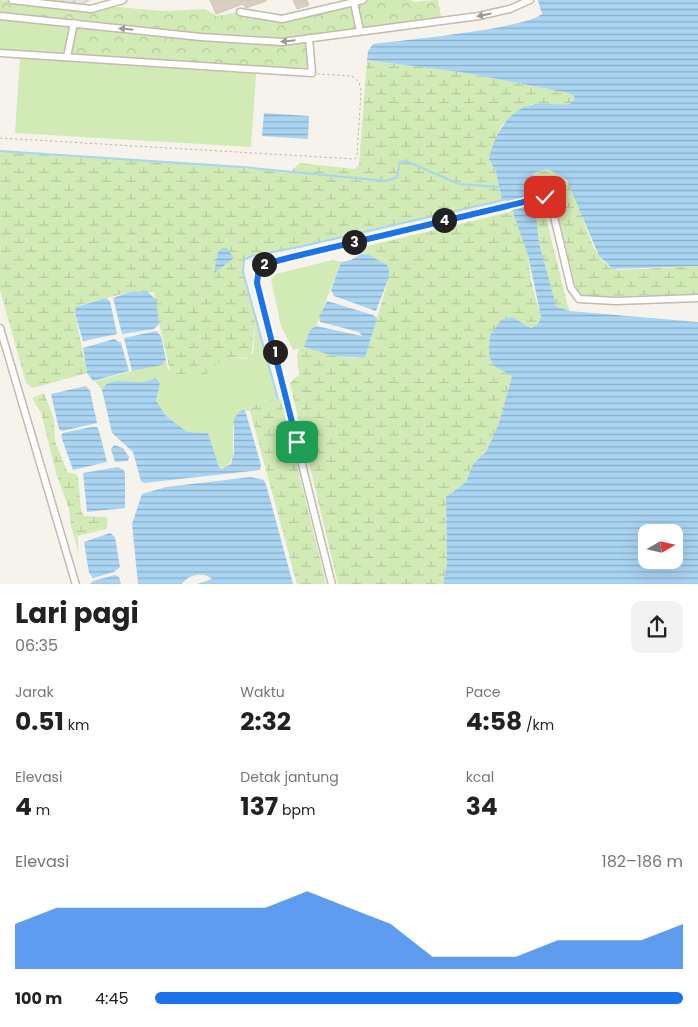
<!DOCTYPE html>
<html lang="id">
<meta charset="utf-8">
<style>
body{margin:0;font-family:Poppins,sans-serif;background:#f2f2f2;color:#222;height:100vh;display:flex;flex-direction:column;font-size:19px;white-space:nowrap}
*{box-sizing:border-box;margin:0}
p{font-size:16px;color:#767676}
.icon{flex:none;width:28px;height:28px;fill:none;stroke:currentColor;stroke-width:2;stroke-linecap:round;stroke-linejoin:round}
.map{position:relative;height:584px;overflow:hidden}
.panel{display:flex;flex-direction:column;background:#fff;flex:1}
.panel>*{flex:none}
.needle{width:32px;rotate:81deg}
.controls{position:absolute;left:638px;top:524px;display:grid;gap:10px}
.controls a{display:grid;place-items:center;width:45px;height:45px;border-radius:10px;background:#fff;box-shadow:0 5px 20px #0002;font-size:25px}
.pin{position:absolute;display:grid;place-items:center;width:42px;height:42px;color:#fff;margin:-21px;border-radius:10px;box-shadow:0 2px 8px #0006}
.km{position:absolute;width:25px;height:25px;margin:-12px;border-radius:50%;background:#222;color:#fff;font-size:14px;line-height:25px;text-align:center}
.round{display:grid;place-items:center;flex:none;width:52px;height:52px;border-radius:10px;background:#f2f2f2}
.overview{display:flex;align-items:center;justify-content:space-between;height:85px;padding:0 15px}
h1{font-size:28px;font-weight:700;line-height:38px}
.metrics{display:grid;grid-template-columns:repeat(3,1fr);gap:8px;height:85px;padding:5px 15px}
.metrics div{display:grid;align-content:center}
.metrics b{font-size:25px;font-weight:700}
.metrics small{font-size:14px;font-weight:400}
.metrics p{font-size:14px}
.chart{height:140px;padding:10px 15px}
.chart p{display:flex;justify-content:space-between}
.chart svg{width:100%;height:90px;margin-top:5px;fill:#1a73e8;opacity:.7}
ul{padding:0 15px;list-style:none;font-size:16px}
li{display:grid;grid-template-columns:80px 60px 1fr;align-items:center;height:38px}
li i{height:12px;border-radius:6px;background:#1a73e8}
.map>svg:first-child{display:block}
.industrial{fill:url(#industrial-furrows)}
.grass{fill:#d2eab5}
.forest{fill:url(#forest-crowns)}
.wetland{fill:url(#wetland-marsh)}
.water{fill:url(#water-rules);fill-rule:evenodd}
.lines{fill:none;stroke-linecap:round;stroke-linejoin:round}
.stream{stroke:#a9d4f2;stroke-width:2}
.building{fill:#d8cfc1;stroke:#d3c7b4}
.minor-casing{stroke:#c2bbae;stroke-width:9}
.path{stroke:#c4b79f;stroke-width:1;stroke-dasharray:2.5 2.5;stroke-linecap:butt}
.minor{stroke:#fff;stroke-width:6}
.oneway{fill:#9c9892}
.route-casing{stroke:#fff;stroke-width:10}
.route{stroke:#1a73e8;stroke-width:6}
</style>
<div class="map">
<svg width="698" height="585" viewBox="0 0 698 585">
<defs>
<pattern id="industrial-furrows" width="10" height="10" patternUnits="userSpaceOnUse" patternTransform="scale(1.25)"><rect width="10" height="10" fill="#e6e2dd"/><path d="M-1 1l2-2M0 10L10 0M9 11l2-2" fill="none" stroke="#c7c3be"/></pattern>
<pattern id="forest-crowns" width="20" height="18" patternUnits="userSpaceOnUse" patternTransform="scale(1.25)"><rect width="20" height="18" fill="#d2eab5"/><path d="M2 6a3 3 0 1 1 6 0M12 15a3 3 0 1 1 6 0" fill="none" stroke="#b6ca9c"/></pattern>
<pattern id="wetland-marsh" width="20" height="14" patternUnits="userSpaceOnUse" patternTransform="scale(1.25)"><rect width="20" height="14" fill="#d2eab5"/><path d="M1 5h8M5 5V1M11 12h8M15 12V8" fill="none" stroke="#b6ca9c"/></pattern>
<pattern id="water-rules" width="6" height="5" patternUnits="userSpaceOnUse" patternTransform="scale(1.25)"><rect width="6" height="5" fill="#a9d4f2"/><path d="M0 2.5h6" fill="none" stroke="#8caec5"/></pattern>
</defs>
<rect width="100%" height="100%" fill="#f6f3ec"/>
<path class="industrial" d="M44,0h48l-9,4z"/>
<g class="grass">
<path d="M0,16l74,7 -7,34 -67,-4z"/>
<path d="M20,58l236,16 -5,73 -236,-14z"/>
<path d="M333,260l8,2 -25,64 -6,4 -6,17 -11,3 -12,-24 -10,-47 5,-5z"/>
<path d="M256,316l22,83 -25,7 -3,5 -9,-1 -8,17v31l-7,10 -7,-1 -11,-34 -21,-1 -22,-17 -9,-15 4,-17 -4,-5c-4,1 -8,3 -12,4 -12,1 -37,-6 -42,8l-7,-9 69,-18 2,-3 2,10 56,-13 23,2 6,-5z"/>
</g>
<path class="forest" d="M0,0l76,9 30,-3 57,5 42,-2 12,7 23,-4 31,7 92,-19h47l5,2 21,-2 2,1 4,20 -133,17 3,35 -245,-16 7,-34 -74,-7z"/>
<g class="wetland">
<path d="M367,60l100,13 101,20 5,2 2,4 -4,5 -10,1 -30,-1 -30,22 -12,33 7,13 6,28 -203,47 -47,9 -8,4 -1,12 13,44 -5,42 -27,-1 -19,18 -34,-1 -14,-59 -3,-23h-24l-50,13 -5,8 12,60 -54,15 -7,-5 -26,-93v-139l291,20 9,-8 55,6 4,-4z"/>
<path d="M548,169c7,3 13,5 17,10 19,18 21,86 54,91l79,-4v28l-111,3 -10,-5 -23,-93 -5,-6 -15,-3 -2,-11 2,-6z"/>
<path d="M534,204l9,2 26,105 -13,-5 -17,-63z"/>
<path d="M514,211l14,44 3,26 10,36 -3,7 -7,4 -19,-11v59l-13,47 -13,29 -13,12 -7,18 -20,15 1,67 -4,20h-105l-48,-201 9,-8 -2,-19 2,-7 5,-2c12,3 53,17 62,8l23,-78v-7l-25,-16 -1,-7z"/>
<path d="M44,393l10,26 1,22 13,32 8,1 2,3 3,34 3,5 22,1 2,3 -2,9 -28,7v15l-7,-25 -2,-17 -12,-33 -16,-63 -9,-15z"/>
<path d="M275,399l6,1 45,184h-29l-47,-173 3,-5z"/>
</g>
<g class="water">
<path d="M538,0h160v266l-85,3 -14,-13 -32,-76 -19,-11 -14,4 -2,6 7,64 17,63 13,5 129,11v262h-255l4,-20 -1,-67 20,-15 7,-18 13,-12 13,-29 13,-47 -19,-11 -4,-10 1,-19 11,-16 11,-3 19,11 7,-4 3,-7 -13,-62 -19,-54 -7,-1 -6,-28 -7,-13c4,-21 19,-49 42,-54 12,-3 27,1 39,-1l5,-5 -2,-4 -5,-2 -101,-20 -100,-13 1,-9 5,-7c30,-4 151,-15 169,-30zM646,532h28v28h-28z"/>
<path d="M264,113l45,3 -1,23 -46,-3z"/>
<path d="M222,248h5l7,10 -20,15 4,-21z"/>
<path d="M361,254l8,1 18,10 2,5v7l-13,34 -42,-15 -3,-6 10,-28 10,-2z"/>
<path d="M147,291l9,9 3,24 -5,5 -32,5 -9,-36 17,-6z"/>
<path d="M106,298l4,3 7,33 -34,7 -8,-28 1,-6z"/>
<path d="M327,301l46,14 4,3 -12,40 -31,-2 -30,-9 6,-17 6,-4 46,10 -3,-4 -39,-10 -1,-5z"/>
<path d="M156,331l5,5 5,24 -4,5 -30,6 -8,-33z"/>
<path d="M114,339l7,4 8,28 -36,10 -6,-8 -4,-25z"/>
<path d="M156,378l4,5 -4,17 9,15 22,17 21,1 11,34 3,2 9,-5 3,-11v-34l7,-9h4l16,55 -1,5 -116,13 -3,-2 -8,-29 -21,-19 -10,-43c5,-14 30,-7 42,-8 4,-1 8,-3 12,-4z"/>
<path d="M86,386l4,5 7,32 -35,8 -3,-2 -8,-35z"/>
<path d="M91,427h6l2,4 8,31 -34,8 -12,-34 2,-3z"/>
<path d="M114,445l9,3 6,9 -1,4 -13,1 -4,-13z"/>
<path d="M118,467l6,3 1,4v34l-38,4 -4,-39z"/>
<path d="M251,477l13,3 3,8 26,96h-96l15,-5c-8,-8 -24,-5 -30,5h-44l-6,-60 10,-30 24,-7z"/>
<path d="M110,533l5,4 5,30 -6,5 -21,6 -4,-5 -5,-31z"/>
<path d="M115,575l4,2 2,7h-31l3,-3z"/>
</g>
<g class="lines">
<g class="stream">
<path d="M0,151l242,16 145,14 10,-4 3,-15 6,-1 53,23 42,3"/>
<path d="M278,399l-35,-127 1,-12 8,-4 47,-9 204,-47"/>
</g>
</g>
<g class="building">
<path d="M210,0h56v1l-20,7 -3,-4 -27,10z"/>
<path d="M293,0h14l2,5 -12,4z"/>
</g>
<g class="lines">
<defs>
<g id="minor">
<path d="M12,0l79,9 32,-9"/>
<path d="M354,3l6,28"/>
<path d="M240,12l42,7 81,-19"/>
<path d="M0,16l201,21 81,5 197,-26 31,-7 20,-9"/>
<path d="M0,53l312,20 -3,-35"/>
<path d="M67,57l7,-34"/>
<path d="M0,328l76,257"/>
<path d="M332,585l-75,-302 2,-15 6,-4 27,-7 250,-60 6,2 3,5 20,84 8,11 37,2 82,-3"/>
</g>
</defs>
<use href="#minor" class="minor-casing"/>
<path class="path" d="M0,138l355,21 2,-3 4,-64 -2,-10 -7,-6 -34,-2"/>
<use href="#minor" class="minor"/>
</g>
<defs><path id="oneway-solid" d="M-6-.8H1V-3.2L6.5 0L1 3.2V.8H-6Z" transform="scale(1.25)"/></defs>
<g class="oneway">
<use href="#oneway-solid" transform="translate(484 15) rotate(169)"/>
<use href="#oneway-solid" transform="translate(126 29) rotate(-174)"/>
<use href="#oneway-solid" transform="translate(288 41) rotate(174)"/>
</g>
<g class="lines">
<defs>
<path id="route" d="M297,442l-40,-159 2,-15 6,-4 27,-7 253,-60"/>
</defs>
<use href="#route" class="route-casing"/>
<use href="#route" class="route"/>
</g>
</svg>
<div class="controls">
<a><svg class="needle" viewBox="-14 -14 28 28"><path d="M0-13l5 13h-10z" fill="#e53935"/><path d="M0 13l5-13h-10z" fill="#767676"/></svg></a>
</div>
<div class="pin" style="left:297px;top:442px;background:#1e9e55"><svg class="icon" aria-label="arrive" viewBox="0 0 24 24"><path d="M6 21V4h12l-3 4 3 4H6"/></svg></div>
<div class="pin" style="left:545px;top:197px;background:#d93025"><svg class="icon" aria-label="check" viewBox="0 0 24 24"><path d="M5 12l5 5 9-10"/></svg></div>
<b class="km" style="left:275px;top:352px">1</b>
<b class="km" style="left:264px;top:264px">2</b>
<b class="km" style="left:354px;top:242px">3</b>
<b class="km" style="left:444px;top:220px">4</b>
</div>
<section class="panel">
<div class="overview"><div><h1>Lari pagi</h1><p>06:35</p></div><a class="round"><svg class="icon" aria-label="share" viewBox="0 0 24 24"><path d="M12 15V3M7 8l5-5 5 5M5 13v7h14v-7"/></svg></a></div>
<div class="metrics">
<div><p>Jarak</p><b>0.51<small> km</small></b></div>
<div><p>Waktu</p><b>2:32</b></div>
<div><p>Pace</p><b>4:58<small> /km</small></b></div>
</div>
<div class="metrics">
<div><p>Elevasi</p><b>4<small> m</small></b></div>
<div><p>Detak jantung</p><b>137<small> bpm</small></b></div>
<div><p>kcal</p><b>34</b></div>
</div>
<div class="chart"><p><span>Elevasi</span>182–186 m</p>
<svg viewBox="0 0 160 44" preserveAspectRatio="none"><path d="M0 44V22L10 14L20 14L30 14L40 14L50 14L60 14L70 6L80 14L90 22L100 38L110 38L120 38L130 30L140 30L150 30L160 22V44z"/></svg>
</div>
<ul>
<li><b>100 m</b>4:45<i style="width:100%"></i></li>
</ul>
</section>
